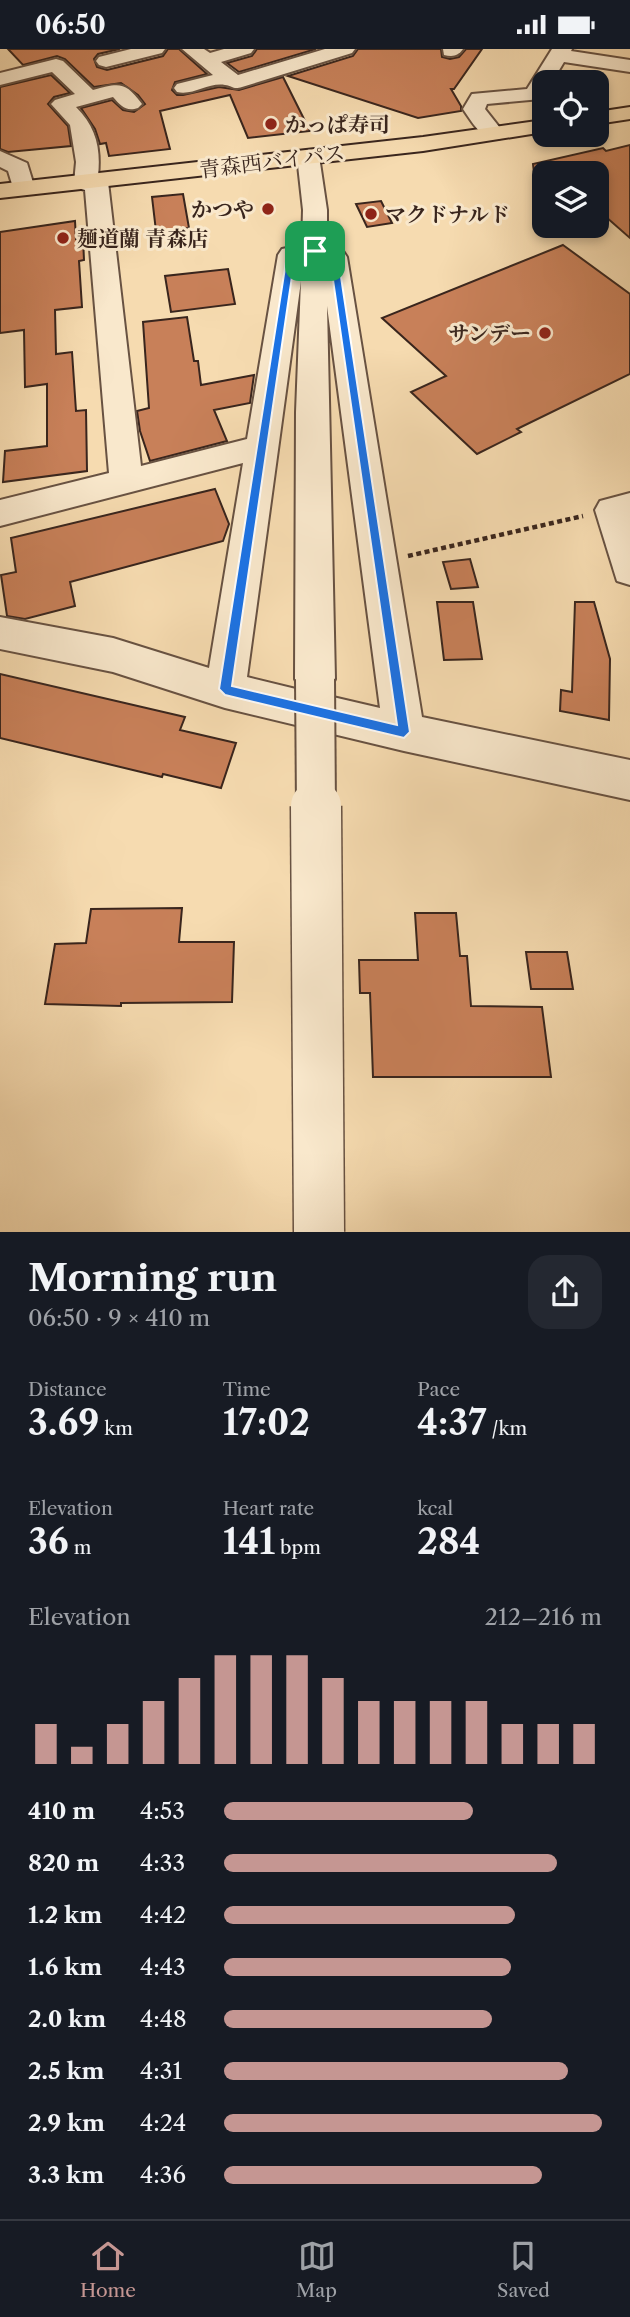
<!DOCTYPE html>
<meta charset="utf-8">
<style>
body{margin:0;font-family:"Libre Caslon Text","Noto Serif JP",serif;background:#242831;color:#f1f3f6;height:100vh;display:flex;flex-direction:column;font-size:26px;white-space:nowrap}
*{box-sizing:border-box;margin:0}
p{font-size:23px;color:#9ea1a6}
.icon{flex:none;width:38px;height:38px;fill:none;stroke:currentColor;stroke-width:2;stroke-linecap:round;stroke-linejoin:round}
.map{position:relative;height:1183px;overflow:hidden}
.sheet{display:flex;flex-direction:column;background:#171b24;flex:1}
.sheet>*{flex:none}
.controls{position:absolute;left:532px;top:21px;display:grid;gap:14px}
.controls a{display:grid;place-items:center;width:77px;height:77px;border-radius:14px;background:#171b24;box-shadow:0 4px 10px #0003;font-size:35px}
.pin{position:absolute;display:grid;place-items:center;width:60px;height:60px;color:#fff;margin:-30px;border-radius:14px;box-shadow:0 4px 10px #0006}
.round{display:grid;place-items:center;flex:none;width:74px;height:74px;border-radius:21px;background:#242831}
.summary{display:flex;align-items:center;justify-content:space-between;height:119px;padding:0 28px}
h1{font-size:38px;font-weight:700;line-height:52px}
.figures{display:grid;grid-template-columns:repeat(3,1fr);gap:10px;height:119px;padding:7px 28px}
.figures div{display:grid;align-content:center}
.figures b{font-size:35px;font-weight:700}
.figures small{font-size:19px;font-weight:400}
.figures p{font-size:19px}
.chart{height:196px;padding:14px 28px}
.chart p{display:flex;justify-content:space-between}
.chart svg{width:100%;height:126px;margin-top:7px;stroke:#c59692;stroke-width:6}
ul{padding:0 28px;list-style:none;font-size:23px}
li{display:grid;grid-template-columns:112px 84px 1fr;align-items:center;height:52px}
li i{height:18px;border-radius:9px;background:#c59692}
.status{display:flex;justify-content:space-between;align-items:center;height:49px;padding:0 35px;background:#171b24;direction:ltr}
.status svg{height:19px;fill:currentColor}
.tabs{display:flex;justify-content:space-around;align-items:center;height:98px;border-top:2px solid #363941;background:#171b24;font-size:19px;color:#9ea1a6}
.tabs a{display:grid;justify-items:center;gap:4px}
.tabs .on{color:#c59692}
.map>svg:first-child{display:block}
.building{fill:#c88059;stroke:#39251d;stroke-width:2}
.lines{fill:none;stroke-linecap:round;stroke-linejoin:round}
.minor-casing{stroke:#685242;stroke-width:4}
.highway-casing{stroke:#39251d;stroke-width:4}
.path{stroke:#39251d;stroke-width:4.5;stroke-dasharray:5 3.5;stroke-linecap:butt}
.minor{fill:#f9e8cc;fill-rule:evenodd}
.highway{fill:#f6dbb0;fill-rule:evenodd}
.minor-bridge-far1-casing{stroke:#685242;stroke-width:42;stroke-linecap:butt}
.minor-bridge-casing{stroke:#685242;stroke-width:53;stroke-linecap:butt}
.minor-bridge-far1{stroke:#f9e8cc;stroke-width:38}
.minor-bridge{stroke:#f9e8cc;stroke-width:50}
.route{fill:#1a73e8;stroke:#fff;stroke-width:2;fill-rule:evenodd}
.poi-dot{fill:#8f2418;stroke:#f9e8cc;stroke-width:2.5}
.labels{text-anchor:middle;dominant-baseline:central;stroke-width:6;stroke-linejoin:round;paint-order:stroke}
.far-poi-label{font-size:21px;font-weight:bold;fill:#39251d;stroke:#f9e8cc;text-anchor:start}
.far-street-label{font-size:21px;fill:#39251d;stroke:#f9e8cc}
</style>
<div class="status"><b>06:50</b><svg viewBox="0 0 49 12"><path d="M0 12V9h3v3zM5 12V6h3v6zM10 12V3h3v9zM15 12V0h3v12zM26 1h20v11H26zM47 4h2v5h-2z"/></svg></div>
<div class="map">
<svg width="630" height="1183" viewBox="0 0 630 1183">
<rect width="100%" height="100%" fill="#f6dbb0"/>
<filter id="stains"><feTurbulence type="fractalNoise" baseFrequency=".00286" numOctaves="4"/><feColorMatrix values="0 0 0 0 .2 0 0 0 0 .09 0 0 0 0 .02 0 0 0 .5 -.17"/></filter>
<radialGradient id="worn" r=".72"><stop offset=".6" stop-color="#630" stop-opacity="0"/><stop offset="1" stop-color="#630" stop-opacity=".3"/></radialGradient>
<g class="building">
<path d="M8,0h112l-22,5 -4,5 3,8 10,3 56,-14 5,-7h11l28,25 -32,8 -3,8 5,5h6l36,-8 20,3 44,-13 27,54 -62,7 -18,-43 -70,16 10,38 -61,7 -3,-13 -6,1 -5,-15 -14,-21 31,-8 11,10 11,2 11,-8 -7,-9 -17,-12 -27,4 -29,-28 -8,-3 -34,9z"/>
<path d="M257,0h59l-77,23 -12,-9 25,-7z"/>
<path d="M358,0h83l1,8 8,2 9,-2 7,-8h16l-28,40h-3l10,17v5l-43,7 -130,-42 65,-20z"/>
<path d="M51,26l19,18 -16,4 -6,7 20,22 3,20 -63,6 -8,-3v-62z"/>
<path d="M630,96v93l-33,-29v-36h-63l-1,-9 70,-16 3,3z"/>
<path d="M183,145l6,34 -33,3 -4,-34z"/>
<path d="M381,152l11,22 -25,4 -11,-23z"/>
<path d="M75,172l1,18 7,-1 1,22 -5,1 3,46 -27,3 1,44 16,-2 4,59 10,-1 1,61 -84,11 2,-31 42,-5v-62l-22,3 -1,-57 -24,3v-101z"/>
<path d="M563,196l67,49v80l-113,55 4,3 -44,22 -66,-62 35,-16 -64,-58z"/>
<path d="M228,220l7,35 -64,8 -6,-36z"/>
<path d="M187,268l7,44h4l3,24 53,-10 -4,28 -36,7 13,31 -77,20 -10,-30 -3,-20 12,-3 -6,-86z"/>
<path d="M215,440l14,35 -6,17 -153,41 5,24 -50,13 -18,-3 -6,-41 15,-3 -5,-34z"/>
<path d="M470,510l8,28 -27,2 -8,-27z"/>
<path d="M437,553h36l9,57 -38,1z"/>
<path d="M575,553h19l16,57 -1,61 -49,-9 1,-21 11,2z"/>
<path d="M0,625l185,43 -5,13 56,13 -15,45 -58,-14 -1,3 -162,-39z"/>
<path d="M182,859l-3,34h55l-2,60 -111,1v3l-76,-2 10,-60 31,-1 5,-34z"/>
<path d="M415,864h41l4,43h7l4,50 71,1 9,70h-178l-3,-84h-10l-1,-33h59z"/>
<path d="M526,903h41l6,37h-42z"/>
</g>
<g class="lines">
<defs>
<g id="minor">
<path d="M131,0h34l-3,4 -56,14 -7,-2 -3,-4 3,-4z"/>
<path d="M182,0h22l6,4 14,-4h30l-3,4 -30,9 17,13 87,-26h30l-3,4 -110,34c-9,3 -9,-1 -17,-2 -16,-3 -32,11 -48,7l-3,-4 3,-4 36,-9z"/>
<path d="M443,0h20c-5,7 -10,8 -19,6z"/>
<path d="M552,0h20l-1,2 59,9v12l-66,-10 -12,20h-8v13l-3,4 -54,5 -2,5 19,24 -3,5c-19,4 -28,-15 -38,-29l9,-15 55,-5z"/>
<path d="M56,10l7,2 30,29c26,-7 32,-9 49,14l-4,4c-12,4 -17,-2 -25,-11l-37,10c20,20 25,41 22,69l6,1 4,5 33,284 106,-27 31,-184 4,-6 20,-4 1,-35 -6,-54 3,-5h16l3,5 8,54v36l16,5 4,6 75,460 208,43v40l-226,-49 -179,-43 -112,-36 -113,-23v-32l113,21 96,30 34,-205 -243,63v-26l109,-27 -24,-283 -7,-2 -4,-5 2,-21 -6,-37 -19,-21 4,-4 20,-6 -23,-22 -52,13v-12zM301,232l-5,131 -1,267 5,11 -53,-13zM327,257l53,402 -60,-14 9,-3 6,-12z"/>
<path d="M0,102l27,12 8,26 -4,5h-16l-7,-23 -8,-4z"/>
<path d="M630,444v92l-13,-4 -22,-71 5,-9z"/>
</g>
<g id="highway">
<path d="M630,58v12l-33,5v-12z"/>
<path d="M544,71v12l-121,19 -423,47v-14l423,-47z"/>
</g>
</defs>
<use href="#minor" class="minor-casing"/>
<use href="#highway" class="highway-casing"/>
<path class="path" d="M408,507l175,-40"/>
<use href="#minor" class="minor"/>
<use href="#highway" class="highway"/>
<defs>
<path id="minor-bridge-far1" d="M315,630l1,129"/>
<path id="minor-bridge" d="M316,757l3,426"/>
</defs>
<use href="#minor-bridge-far1" class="minor-bridge-far1-casing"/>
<use href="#minor-bridge" class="minor-bridge-casing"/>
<use href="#minor-bridge-far1" class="minor-bridge-far1"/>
<use href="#minor-bridge" class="minor-bridge"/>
</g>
<path class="route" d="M315,200l23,8 72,475 -6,6 -179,-43 -6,-6 68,-434zM314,205l16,5 67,466 -165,-39 63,-430z"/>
<g class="poi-dot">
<circle cx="271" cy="75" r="7"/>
<circle cx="268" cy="160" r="7"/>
<circle cx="371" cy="165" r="7"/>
<circle cx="63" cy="189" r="7"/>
<circle cx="545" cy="284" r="7"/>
</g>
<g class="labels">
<g class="far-poi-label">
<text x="285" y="75">かっぱ寿司</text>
<text x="254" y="160" text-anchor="end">かつや</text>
<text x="385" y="165">マクドナルド</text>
<text x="77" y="189">麺道蘭 青森店</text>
<text x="531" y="284" text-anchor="end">サンデー</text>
</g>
<g class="far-street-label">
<text transform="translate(272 112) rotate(-7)">青森西バイパス</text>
</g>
</g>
<rect width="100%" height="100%" filter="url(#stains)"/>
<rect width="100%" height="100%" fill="url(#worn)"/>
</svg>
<div class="controls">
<a><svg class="icon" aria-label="locate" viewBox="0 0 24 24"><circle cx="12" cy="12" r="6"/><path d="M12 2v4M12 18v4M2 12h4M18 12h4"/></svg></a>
<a><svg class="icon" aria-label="layers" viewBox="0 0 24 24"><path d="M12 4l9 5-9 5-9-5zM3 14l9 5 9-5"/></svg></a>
</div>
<div class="pin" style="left:315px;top:202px;background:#1e9e55"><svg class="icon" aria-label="arrive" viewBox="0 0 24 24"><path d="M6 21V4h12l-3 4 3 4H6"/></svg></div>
</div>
<section class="sheet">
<div class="summary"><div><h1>Morning run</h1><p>06:50 · 9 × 410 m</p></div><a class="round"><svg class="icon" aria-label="share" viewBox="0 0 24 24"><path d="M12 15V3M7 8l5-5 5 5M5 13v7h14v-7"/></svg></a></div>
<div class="figures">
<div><p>Distance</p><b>3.69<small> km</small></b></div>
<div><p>Time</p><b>17:02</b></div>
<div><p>Pace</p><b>4:37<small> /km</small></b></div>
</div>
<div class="figures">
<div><p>Elevation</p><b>36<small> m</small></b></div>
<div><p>Heart rate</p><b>141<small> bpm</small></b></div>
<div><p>kcal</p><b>284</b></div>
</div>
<div class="chart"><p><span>Elevation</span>212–216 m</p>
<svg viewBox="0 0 160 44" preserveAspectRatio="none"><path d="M5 44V30M15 44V38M25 44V30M35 44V22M45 44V14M55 44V6M65 44V6M75 44V6M85 44V14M95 44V22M105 44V22M115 44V22M125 44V22M135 44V30M145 44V30M155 44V30"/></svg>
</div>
<ul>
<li><b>410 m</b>4:53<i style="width:66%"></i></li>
<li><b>820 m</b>4:33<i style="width:88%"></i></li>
<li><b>1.2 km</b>4:42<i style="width:77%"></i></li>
<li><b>1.6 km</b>4:43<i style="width:76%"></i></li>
<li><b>2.0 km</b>4:48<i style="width:71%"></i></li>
<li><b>2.5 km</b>4:31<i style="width:91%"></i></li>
<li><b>2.9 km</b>4:24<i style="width:100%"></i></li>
<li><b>3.3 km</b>4:36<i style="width:84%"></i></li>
</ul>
</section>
<nav class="tabs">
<a class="on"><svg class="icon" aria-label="home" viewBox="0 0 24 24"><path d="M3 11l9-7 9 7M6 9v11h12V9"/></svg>Home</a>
<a><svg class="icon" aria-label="map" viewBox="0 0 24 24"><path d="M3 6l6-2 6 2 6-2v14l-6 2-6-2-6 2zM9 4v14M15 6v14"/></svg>Map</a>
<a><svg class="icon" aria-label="saved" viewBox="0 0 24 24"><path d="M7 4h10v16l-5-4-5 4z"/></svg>Saved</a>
</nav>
